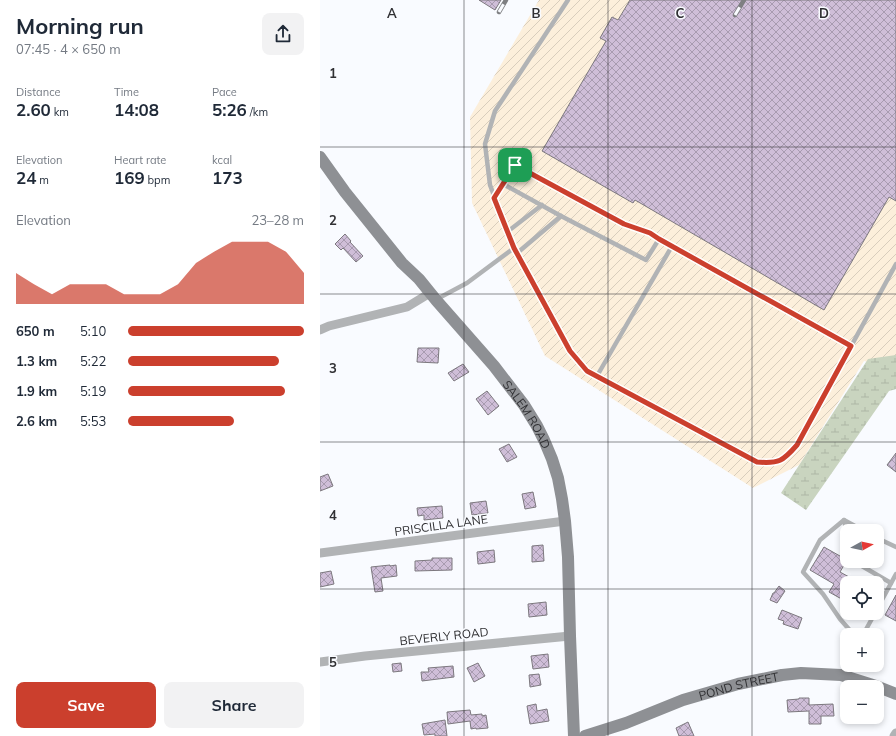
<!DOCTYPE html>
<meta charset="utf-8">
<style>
body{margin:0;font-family:Mulish,sans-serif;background:#f2f2f3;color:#1f2937;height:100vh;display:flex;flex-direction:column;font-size:15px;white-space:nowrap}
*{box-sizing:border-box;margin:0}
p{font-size:13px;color:#747a83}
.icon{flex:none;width:22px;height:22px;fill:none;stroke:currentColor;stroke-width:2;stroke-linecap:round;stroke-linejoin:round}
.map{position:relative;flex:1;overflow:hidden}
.details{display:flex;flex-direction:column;background:#fff;width:320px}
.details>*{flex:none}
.needle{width:26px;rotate:82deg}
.tools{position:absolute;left:520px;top:524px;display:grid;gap:8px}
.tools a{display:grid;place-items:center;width:44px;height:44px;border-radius:8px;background:#fff;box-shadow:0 2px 6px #0003;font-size:20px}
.pin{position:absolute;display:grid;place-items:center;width:34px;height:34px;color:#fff;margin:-17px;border-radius:8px;box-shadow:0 2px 6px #0006}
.round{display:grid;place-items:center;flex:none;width:42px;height:42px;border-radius:8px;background:#f2f2f3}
.head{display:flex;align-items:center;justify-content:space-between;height:68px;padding:0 16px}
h1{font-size:22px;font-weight:700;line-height:30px}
.stats{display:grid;grid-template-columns:repeat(3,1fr);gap:6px;height:68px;padding:4px 16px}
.stats div{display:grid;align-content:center}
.stats b{font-size:17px;font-weight:700}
.stats small{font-size:11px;font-weight:400}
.stats p{font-size:11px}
.chart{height:112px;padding:8px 16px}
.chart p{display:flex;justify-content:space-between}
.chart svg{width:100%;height:72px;margin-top:4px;fill:#cb3f2d;opacity:.7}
.primary-button{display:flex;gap:8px;margin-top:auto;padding:8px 16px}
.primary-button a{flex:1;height:46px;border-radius:8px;background:#cb3f2d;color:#fff;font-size:16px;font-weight:700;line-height:46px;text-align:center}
.primary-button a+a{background:#f2f2f3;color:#1f2937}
ul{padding:0 16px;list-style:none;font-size:13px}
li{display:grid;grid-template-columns:64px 48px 1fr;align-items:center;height:30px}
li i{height:10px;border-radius:5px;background:#cb3f2d}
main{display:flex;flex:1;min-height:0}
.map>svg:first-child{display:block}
.industrial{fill:url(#industrial-furrows)}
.wetland{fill:url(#wetland-marsh)}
.building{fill:url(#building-cross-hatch);stroke:#7c787e}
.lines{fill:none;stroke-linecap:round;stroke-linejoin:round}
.lane{stroke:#b1b3b5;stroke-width:4.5}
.street{stroke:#b1b3b5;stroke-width:9}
.secondary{stroke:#8e9094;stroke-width:12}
.rail-casing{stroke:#7e7f82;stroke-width:4.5}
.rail{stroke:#f9fbff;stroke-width:3;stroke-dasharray:9;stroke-linecap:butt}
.route-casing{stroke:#fff;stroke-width:8}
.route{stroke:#cb3f2d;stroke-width:5}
.grid{fill:none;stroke:#303033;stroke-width:1;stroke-opacity:0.55}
.labels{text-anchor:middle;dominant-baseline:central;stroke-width:3;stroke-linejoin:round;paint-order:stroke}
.street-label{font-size:12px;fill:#303033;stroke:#f9fbff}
.grid-label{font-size:13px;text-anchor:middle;font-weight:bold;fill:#303033;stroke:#f9fbff;stroke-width:3;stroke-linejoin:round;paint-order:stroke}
</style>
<main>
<section class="details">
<div class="head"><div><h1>Morning run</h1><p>07:45 · 4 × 650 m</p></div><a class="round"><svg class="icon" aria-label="share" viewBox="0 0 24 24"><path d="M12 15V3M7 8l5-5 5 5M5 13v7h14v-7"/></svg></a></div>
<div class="stats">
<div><p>Distance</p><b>2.60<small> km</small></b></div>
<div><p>Time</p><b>14:08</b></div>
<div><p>Pace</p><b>5:26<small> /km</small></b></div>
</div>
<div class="stats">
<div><p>Elevation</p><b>24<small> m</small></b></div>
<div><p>Heart rate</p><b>169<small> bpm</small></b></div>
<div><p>kcal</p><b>173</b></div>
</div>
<div class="chart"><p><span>Elevation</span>23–28 m</p>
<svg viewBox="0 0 160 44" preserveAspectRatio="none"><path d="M0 44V25L10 32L20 38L30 32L40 32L50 32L60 38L70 38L80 38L90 32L100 19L110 12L120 6L130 6L140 6L150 12L160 25V44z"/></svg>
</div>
<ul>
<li><b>650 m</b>5:10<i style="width:100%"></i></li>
<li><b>1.3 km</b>5:22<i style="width:86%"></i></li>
<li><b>1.9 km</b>5:19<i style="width:89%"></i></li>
<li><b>2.6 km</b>5:53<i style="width:60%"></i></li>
</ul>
<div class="primary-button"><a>Save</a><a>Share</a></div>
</section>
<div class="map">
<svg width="576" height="736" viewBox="0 0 576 736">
<defs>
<pattern id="industrial-furrows" width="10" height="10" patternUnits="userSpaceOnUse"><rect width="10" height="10" fill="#fcefdb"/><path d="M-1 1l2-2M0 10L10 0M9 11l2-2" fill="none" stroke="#d8cdbc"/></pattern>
<pattern id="wetland-marsh" width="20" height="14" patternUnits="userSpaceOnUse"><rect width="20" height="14" fill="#c9d4bf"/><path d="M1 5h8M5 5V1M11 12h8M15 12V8" fill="none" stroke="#adb6a5"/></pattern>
<pattern id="building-cross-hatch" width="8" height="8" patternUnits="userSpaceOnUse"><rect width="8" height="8" fill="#cfbed8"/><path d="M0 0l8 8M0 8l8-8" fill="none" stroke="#a89bb0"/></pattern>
</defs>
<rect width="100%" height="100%" fill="#f9fbff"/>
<path class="industrial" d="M219,0h357v370l-32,-9 -65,104 -46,23 -208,-132 -73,-153 -2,-86z"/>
<path class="wetland" d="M576,355v34l-7,2 -83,119 -25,-17 87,-134z"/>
<g class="building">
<path d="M159,0h22l-6,10z"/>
<path d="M310,0h266v201l-7,-4 -65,113 -189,-110 -2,3 -91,-52 64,-110 -6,-3 12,-21 6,3z"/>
<path d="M25,234l6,7 -1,1 13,14 -7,6 -13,-14 -2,2 -6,-6z"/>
<path d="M98,348h21l-1,15 -21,-1z"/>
<path d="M143,364l6,8 -15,9 -6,-8z"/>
<path d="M167,391l12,15 -11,9 -12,-16z"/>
<path d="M189,444l8,13 -10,5 -8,-13z"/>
<path d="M576,453v19l-9,-7z"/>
<path d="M8,474l5,12 -13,5v-14z"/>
<path d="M213,492l3,15 -11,2 -3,-15z"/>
<path d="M166,501l2,12 -16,2 -2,-12z"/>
<path d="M122,506l1,12 -19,2v-5l-6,1 -1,-8z"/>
<path d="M223,545l1,16 -12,1v-16z"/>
<path d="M504,547l23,13 -7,12 20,11h-13v19l-18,-10 5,-8 -24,-14z"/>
<path d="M174,550l1,12 -17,2 -1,-12z"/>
<path d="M112,558h20v12l-37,1v-10l17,-1z"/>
<path d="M70,565v1l6,-1 1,11 -16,2 2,13 -8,1 -4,-25z"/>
<path d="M11,571l3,13 -14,3v-14z"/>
<path d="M459,586l6,5 -8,12 -7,-3 3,-7h1z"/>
<path d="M576,595v26l-11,-6z"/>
<path d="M226,602l1,13 -18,2 -1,-13z"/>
<path d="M462,610l20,8 -4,11 -15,-5 1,-3 -6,-2z"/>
<path d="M228,654l1,13 -16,2 -2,-13z"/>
<path d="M81,663l1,8 -9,1 -1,-8z"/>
<path d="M158,663l7,13 -11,6 -7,-14z"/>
<path d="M133,666l1,11 -32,4 -1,-9h8l-1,-4z"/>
<path d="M219,674l2,11 -11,2 -1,-12z"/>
<path d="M479,698h10v7l24,-1 1,12h-13v8h-12v-13l-21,1 -1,-12 12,-1z"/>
<path d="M216,704l1,7 10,-2 2,12 -19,3 -3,-18z"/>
<path d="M150,710l1,5 11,-1v2l4,-1 2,13 -12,1v-1l-5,1 -1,-8 -22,3 -1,-12z"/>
<path d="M125,720l2,16h-12v-2l-11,1 -2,-11z"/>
<path d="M368,722l6,14h-15l-3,-8z"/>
</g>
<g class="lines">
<g class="lane">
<path d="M183,184l58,32 85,44 13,-21 192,107"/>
<path d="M174,198l21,-33 109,59 26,9 9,6"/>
<path d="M187,232l35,-27"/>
<path d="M194,248l-24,-63 -5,-41 10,-33 73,-111"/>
<path d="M196,254l45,-38"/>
<path d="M117,299l30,-16 47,-35 56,103 17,20 170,91c22,2 26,-1 40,-17l99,-181"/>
<path d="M277,376l75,-130"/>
<path d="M524,520l3,13"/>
<path d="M557,538l19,9"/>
<path d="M535,561v1l36,21"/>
<path d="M557,609l19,-35"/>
<path d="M534,635l-14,-16 -17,-25 -20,-22 17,-32 24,-20 20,11"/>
<path d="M543,635l12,-22"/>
<path d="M522,674l5,-10"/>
</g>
<g class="street">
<path d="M0,330l9,-4 78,-19 23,-14"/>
<path d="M0,553l245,-32"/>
<path d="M0,662l45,-6 205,-20"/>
<path d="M574,736l2,-3"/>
</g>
<g class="secondary">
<path id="s1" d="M0,157l25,35 57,71 17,16 17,21 58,66 30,39 13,21 7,14 8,19 6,19 4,21 3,22 3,36 2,79 4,100"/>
<path id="s2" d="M265,736l41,-13 57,-23 55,-16 44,-9 19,-2 40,2 35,11 20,8"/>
</g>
<defs>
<g id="rail">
<path d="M179,12l7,-12"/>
<path d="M415,15l9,-15"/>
</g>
</defs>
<use href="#rail" class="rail-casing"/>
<use href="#rail" class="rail"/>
</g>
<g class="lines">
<defs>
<path id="route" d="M195,165l109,59 26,9 9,6 192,107 -54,99c-14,16 -18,19 -40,17l-170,-91 -17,-20 -56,-103 -20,-50z"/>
</defs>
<use href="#route" class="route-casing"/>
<use href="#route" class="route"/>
</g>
<path class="grid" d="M144,0v736M288,0v736M432,0v736M0,147h576M0,294h576M0,442h576M0,589h527M557,589h19"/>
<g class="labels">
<g class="street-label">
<text stroke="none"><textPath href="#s1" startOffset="331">SALEM ROAD</textPath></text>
<text transform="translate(121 525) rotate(-8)">PRISCILLA LANE</text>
<text transform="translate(124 636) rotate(-6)">BEVERLY ROAD</text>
<text stroke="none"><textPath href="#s2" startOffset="162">POND STREET</textPath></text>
</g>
</g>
<g class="grid-label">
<text x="72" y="18">A</text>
<text x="216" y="18">B</text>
<text x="360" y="18">C</text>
<text x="504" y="18">D</text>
<text x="13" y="78">1</text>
<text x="13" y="225">2</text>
<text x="13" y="373">3</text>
<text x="13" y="520">4</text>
<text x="13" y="667">5</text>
</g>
</svg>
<div class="tools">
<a><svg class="needle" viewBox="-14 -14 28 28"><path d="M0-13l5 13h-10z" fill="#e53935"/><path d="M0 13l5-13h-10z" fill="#747a83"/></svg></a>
<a><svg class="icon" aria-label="locate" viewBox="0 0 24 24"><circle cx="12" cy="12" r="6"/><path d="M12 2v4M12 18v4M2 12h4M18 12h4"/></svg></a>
<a>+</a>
<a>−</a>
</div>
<div class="pin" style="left:195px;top:165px;background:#1e9e55"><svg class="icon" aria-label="arrive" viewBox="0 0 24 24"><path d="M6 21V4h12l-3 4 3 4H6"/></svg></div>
</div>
</main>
